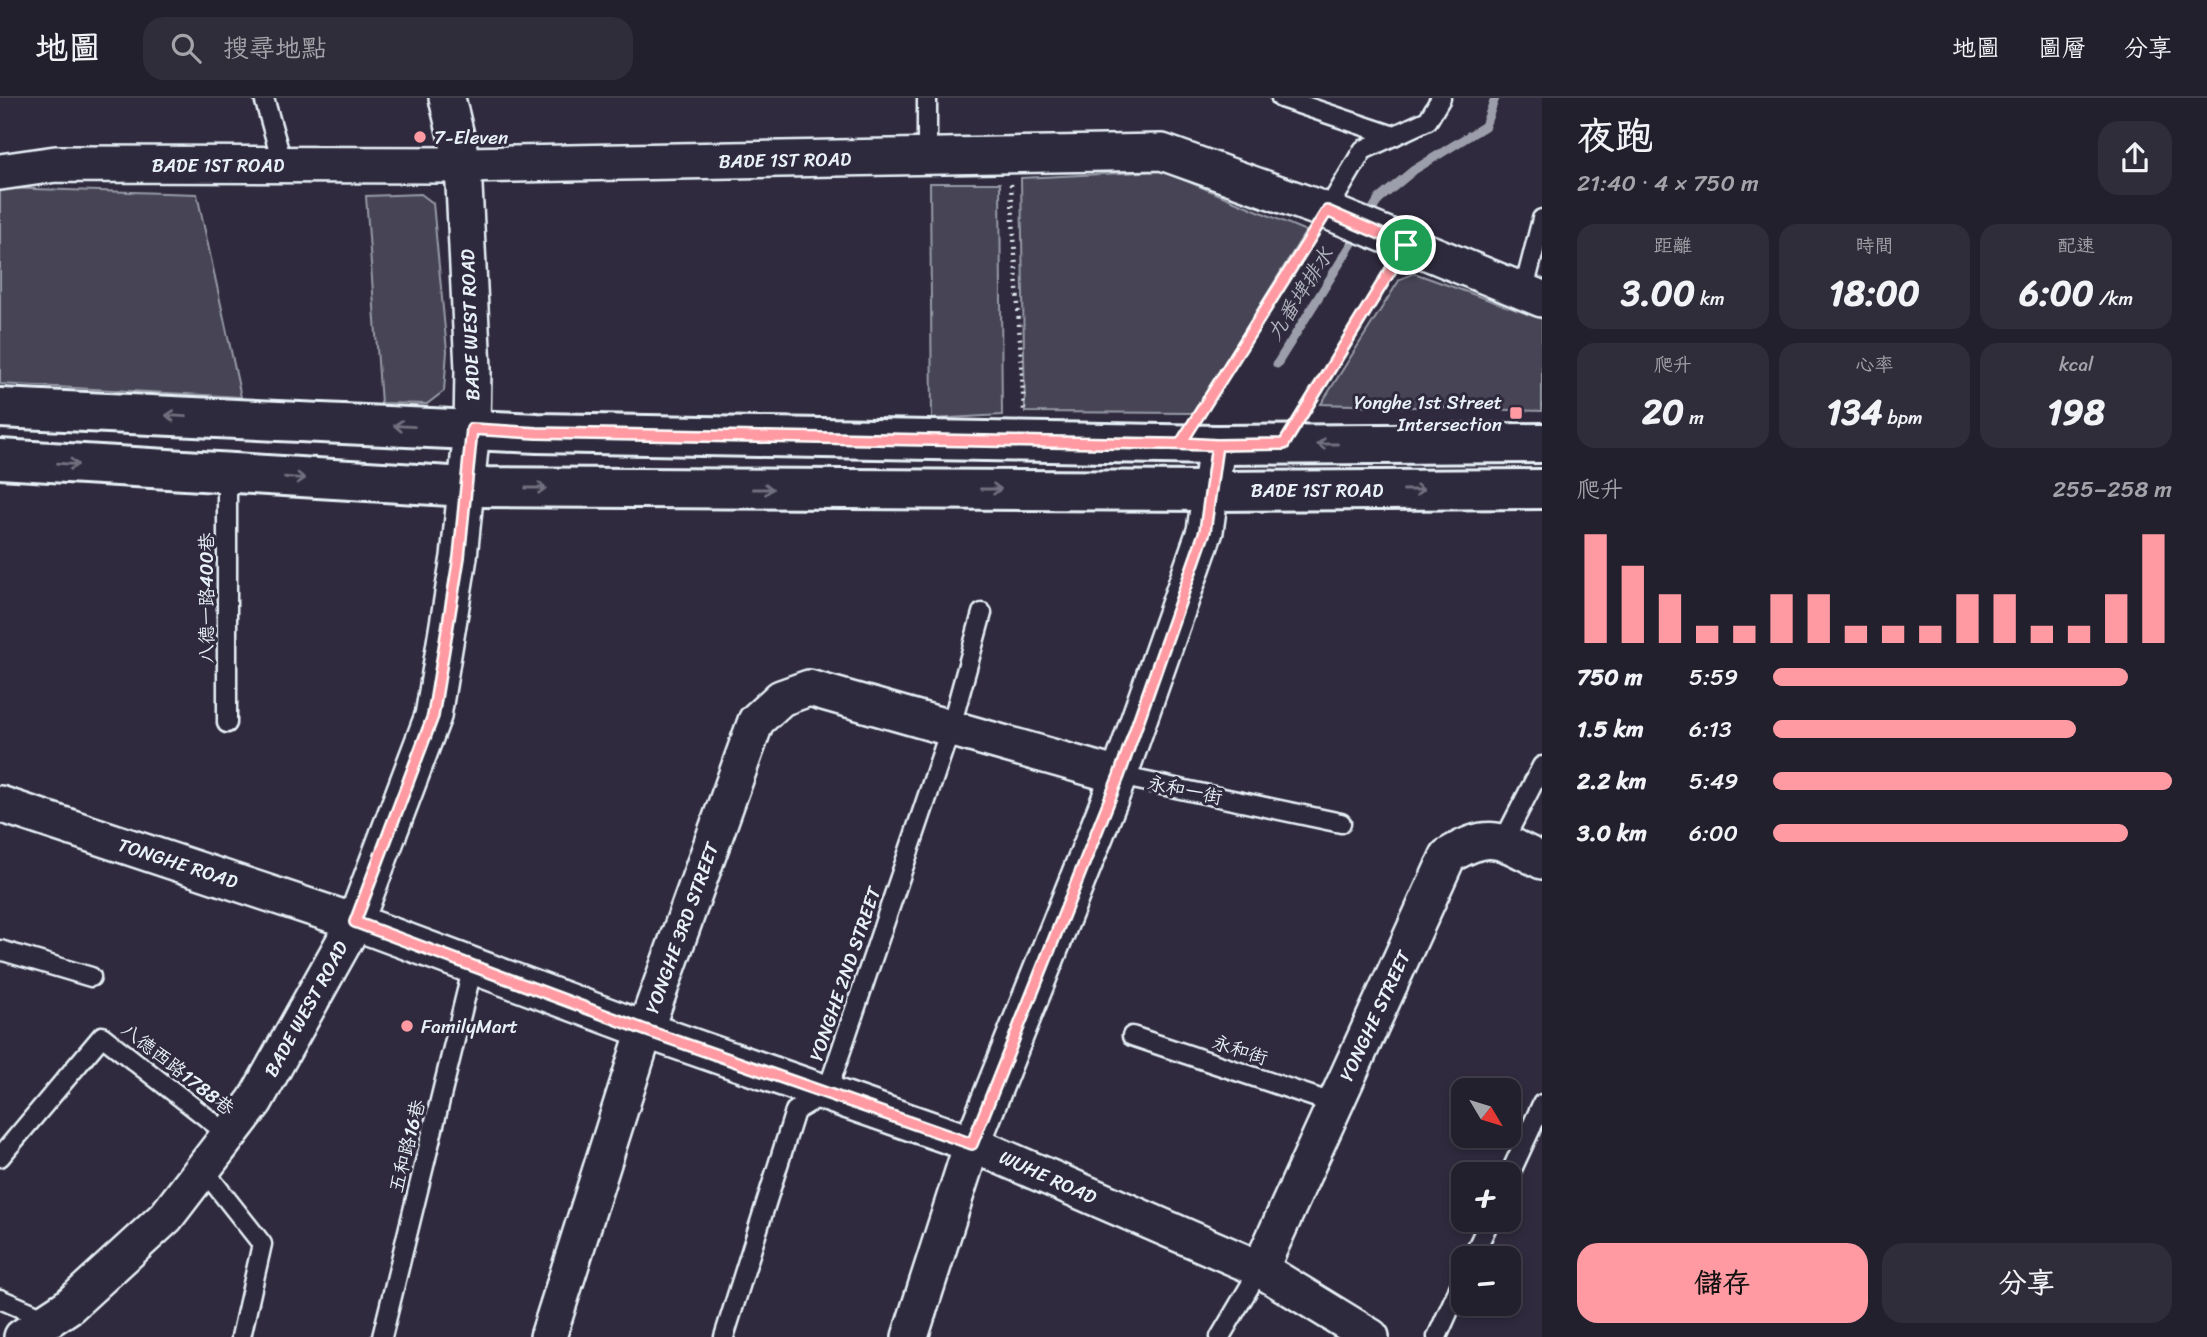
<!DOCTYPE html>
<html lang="zh-TW">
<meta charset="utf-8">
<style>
body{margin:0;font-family:Sriracha,"LXGW WenKai TC",sans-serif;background:#2f2d3a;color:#f1f3f6;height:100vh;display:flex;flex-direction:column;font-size:26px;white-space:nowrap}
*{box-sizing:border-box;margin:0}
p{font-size:23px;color:#a3a3aa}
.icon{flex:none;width:38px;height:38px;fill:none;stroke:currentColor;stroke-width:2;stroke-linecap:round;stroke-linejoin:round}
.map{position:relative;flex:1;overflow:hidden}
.side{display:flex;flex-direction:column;background:#23202e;width:665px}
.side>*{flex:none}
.needle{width:46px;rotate:128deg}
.controls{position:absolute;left:1451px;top:980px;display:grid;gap:14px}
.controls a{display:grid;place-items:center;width:70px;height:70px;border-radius:14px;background:#23202e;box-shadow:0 4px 10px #0003,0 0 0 2px #403e4a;font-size:35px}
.pin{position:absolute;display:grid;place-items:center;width:60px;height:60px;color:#fff;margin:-30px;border:4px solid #fff;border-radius:50%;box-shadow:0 2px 7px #0007}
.round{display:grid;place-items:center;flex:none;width:74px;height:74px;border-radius:21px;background:#2f2d3a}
.head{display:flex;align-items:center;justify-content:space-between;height:119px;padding:0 35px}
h1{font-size:38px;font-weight:800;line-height:52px}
.figures{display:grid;grid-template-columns:repeat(3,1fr);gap:10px;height:119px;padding:7px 35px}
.figures div{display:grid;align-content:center;border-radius:18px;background:#2f2d3a;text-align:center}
.figures b{font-size:35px;font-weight:800}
.figures small{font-size:19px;font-weight:400}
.figures p{font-size:19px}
.chart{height:196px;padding:14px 35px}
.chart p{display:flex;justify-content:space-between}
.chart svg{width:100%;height:126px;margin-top:7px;stroke:#ff9aa2;stroke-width:6}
.action{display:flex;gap:14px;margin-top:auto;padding:14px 35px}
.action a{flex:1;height:80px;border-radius:21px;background:#ff9aa2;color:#111;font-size:28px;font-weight:800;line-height:80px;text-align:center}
.action a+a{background:#2f2d3a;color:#f1f3f6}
ul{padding:0 35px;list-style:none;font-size:23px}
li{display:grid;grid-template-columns:112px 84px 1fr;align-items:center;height:52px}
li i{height:18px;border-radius:9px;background:#ff9aa2}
header{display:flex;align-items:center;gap:42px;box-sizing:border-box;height:98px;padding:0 35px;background:#23202e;border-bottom:2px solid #403e4a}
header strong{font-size:33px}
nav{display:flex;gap:38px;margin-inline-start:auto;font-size:24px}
.search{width:490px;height:63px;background:#2f2d3a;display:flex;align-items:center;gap:18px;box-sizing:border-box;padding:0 24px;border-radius:21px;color:#a3a3aa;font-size:26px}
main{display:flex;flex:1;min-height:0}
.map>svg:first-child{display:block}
.green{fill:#464455;stroke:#979aa6;stroke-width:2}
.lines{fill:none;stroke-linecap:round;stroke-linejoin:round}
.stream{stroke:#9c9fab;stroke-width:9}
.service-casing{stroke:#e8f1f8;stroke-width:23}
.minor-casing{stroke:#e8f1f8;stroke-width:40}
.tertiary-casing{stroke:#e8f1f8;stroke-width:44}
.path{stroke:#e8f1f8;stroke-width:4.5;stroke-dasharray:2 5;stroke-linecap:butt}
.service{stroke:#2f2a3d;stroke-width:18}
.minor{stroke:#2f2a3d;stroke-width:35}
.tertiary{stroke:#2f2a3d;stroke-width:38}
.oneway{stroke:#70707e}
.route-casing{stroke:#fff;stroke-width:14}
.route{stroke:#ff9aa2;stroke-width:9}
.poi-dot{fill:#ff9aa2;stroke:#2f2a3d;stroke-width:2.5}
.labels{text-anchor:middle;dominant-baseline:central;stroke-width:6;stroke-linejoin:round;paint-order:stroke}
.poi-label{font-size:19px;fill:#e8f1f8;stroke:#2f2a3d;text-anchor:start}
.street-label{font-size:19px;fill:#e8f1f8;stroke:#2f2a3d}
.water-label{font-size:21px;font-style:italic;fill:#afb4be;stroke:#2f2a3d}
</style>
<header>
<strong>地圖</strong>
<div class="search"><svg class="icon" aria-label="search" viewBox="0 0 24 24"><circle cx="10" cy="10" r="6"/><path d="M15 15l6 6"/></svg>搜尋地點</div>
<nav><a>地圖</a><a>圖層</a><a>分享</a></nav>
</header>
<main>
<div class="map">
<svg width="1542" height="1239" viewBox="0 0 1542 1239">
<rect width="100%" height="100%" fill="#2f2a3d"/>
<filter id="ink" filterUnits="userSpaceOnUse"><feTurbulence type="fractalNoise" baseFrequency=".0143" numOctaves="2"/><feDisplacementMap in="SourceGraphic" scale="14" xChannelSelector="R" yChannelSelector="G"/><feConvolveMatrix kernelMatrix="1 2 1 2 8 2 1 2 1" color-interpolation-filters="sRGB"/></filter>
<g filter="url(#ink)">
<g class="green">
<path d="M1163,73l143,60 -112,182 -169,-1 -4,-234z"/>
<path d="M930,85h70l2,232 -70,4z"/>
<path d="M0,90l197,6 44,203 -241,-13z"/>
<path d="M421,96l12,9 14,148 -3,40 -17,13 -46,-1 -15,-207z"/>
<path d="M1414,175l128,46v92l-221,-7 79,-125z"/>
</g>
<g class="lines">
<g class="stream">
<path d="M1366,122l13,-21 35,-29 71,-44 10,-28"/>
<path d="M1277,266l82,-132"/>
</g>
<defs>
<g id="service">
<path d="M264,0l19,67"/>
<path d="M927,0v60"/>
<path d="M1281,0l113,38"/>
<path d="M1327,113l36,-61 65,-30 13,-22"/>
<path d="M1523,195l19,-74"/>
<path d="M227,376v249"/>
<path d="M1119,678l222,47"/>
<path d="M1503,744l39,-76"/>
<path d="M0,852l91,27"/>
<path d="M1132,938l203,68"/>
<path d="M0,1059l102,-121 127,99"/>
<path d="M203,1071l59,75 -21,93"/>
<path d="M1508,1080l34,-74"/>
<path d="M1472,1160l18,-38"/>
<path d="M0,1201l49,21"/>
<path d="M382,1239l91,-371"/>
<path d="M724,1239l71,-226 32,-19 123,-362 32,-117"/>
<path d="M1220,1239l40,-68"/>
<path d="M1437,1239l26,-58"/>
</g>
<g id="minor">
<path d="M0,74l56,-8 407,1 699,-13 165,59 215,88"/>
<path d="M0,706l355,118 290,108 327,114 288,125 111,68"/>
<path d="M1260,1171l188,-413c43,-26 51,-16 94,5"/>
<path d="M22,1239l47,-31 97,-89 89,-116 100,-179 78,-206 26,-159 13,-128 1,-60 -10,-204 -16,-67"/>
<path d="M548,1239l97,-307 111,-309 25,-23 28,-10 310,88"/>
<path d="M910,1239l62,-193 147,-368 86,-245 12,-86"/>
</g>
<g id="tertiary">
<path d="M0,310l537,25 680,12 325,-2"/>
<path d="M0,361l467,28 746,4 329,-2"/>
</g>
</defs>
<use href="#service" class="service-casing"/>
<use href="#minor" class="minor-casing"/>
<use href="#tertiary" class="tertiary-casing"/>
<g class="path">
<path d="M1011,86l13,226"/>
<path d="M1201,313l109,-173"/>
<path d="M1304,313l87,-142"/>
</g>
<use href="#service" class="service"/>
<use href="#minor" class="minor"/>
<use href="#tertiary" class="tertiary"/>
</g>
<defs><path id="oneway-shaft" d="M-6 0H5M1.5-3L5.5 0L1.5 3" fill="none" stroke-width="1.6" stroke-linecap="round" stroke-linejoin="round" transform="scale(1.75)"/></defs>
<g class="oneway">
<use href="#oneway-shaft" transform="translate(176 318) rotate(-177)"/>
<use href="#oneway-shaft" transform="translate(404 328) rotate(-177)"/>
<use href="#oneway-shaft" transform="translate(1327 346) rotate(180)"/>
<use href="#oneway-shaft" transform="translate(68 366) rotate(4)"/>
<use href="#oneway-shaft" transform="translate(295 380) rotate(4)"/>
<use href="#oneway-shaft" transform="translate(536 390)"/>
<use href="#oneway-shaft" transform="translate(763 391)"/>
<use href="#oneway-shaft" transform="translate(991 391)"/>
<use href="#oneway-shaft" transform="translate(1414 392)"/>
</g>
</g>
<g class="lines" filter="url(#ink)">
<defs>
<path id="route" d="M1406,147l-122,199 -67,1 -680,-12 -65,-4 -13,128 -26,159 -78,206 290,108 327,114 147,-368 86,-245 12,-86 -36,-2 146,-232 79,34"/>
</defs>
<use href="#route" class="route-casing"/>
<use href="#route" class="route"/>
</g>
<g class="poi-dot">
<circle cx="420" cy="39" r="7"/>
<rect x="1509" y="308" width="14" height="14" rx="3.5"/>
<circle cx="407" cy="928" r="7"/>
</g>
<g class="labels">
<g class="poi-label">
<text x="434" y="39">7-Eleven</text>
<text x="1502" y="304" text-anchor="end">Yonghe 1st Street<tspan x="1502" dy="22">Intersection</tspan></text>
<text x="421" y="928">FamilyMart</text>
</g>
<g class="street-label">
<text transform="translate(785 62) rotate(-1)">BADE 1ST ROAD</text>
<text x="218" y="67">BADE 1ST ROAD</text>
<text transform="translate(470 227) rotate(-92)">BADE WEST ROAD</text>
<text x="1317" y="392">BADE 1ST ROAD</text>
<text transform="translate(206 500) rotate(-90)">八德一路400巷</text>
<text transform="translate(1185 692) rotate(12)">永和一街</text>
<text transform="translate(178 765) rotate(18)">TONGHE ROAD</text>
<text transform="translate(682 830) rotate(-70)">YONGHE 3RD STREET</text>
<text transform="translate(845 876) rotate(-71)">YONGHE 2ND STREET</text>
<text transform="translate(306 911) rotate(-61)">BADE WEST ROAD</text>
<text transform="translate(1375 918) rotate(-65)">YONGHE STREET</text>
<text transform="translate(1240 952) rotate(18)">永和街</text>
<text transform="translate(178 971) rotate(38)">八德西路1788巷</text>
<text transform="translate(407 1048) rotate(-76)">五和路16巷</text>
<text transform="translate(1048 1079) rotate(24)">WUHE ROAD</text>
</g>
<g class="water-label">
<text transform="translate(1300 196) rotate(-58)">九番埤排水</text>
</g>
</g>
</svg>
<div class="controls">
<a><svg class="needle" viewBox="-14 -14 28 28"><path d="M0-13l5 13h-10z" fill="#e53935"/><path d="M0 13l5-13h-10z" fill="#a3a3aa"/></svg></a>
<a>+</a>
<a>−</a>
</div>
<div class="pin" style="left:1406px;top:147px;background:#1e9e55"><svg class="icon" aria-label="arrive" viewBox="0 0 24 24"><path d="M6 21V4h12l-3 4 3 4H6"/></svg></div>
</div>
<section class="side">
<div class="head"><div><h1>夜跑</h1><p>21:40 · 4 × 750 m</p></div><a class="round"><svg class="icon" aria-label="share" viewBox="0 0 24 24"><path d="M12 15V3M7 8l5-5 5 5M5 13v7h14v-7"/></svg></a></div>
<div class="figures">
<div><p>距離</p><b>3.00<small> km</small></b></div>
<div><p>時間</p><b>18:00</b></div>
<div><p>配速</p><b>6:00<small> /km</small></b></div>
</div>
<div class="figures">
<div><p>爬升</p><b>20<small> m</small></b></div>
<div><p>心率</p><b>134<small> bpm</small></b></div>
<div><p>kcal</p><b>198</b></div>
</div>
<div class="chart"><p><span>爬升</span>255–258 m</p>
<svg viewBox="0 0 160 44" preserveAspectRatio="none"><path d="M5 44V6M15 44V17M25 44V27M35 44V38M45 44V38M55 44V27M65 44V27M75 44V38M85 44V38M95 44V38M105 44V27M115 44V27M125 44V38M135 44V38M145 44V27M155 44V6"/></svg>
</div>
<ul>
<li><b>750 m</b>5:59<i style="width:89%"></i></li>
<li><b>1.5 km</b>6:13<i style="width:76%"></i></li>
<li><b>2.2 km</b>5:49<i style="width:100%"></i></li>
<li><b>3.0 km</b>6:00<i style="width:89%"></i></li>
</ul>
<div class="action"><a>儲存</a><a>分享</a></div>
</section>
</main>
